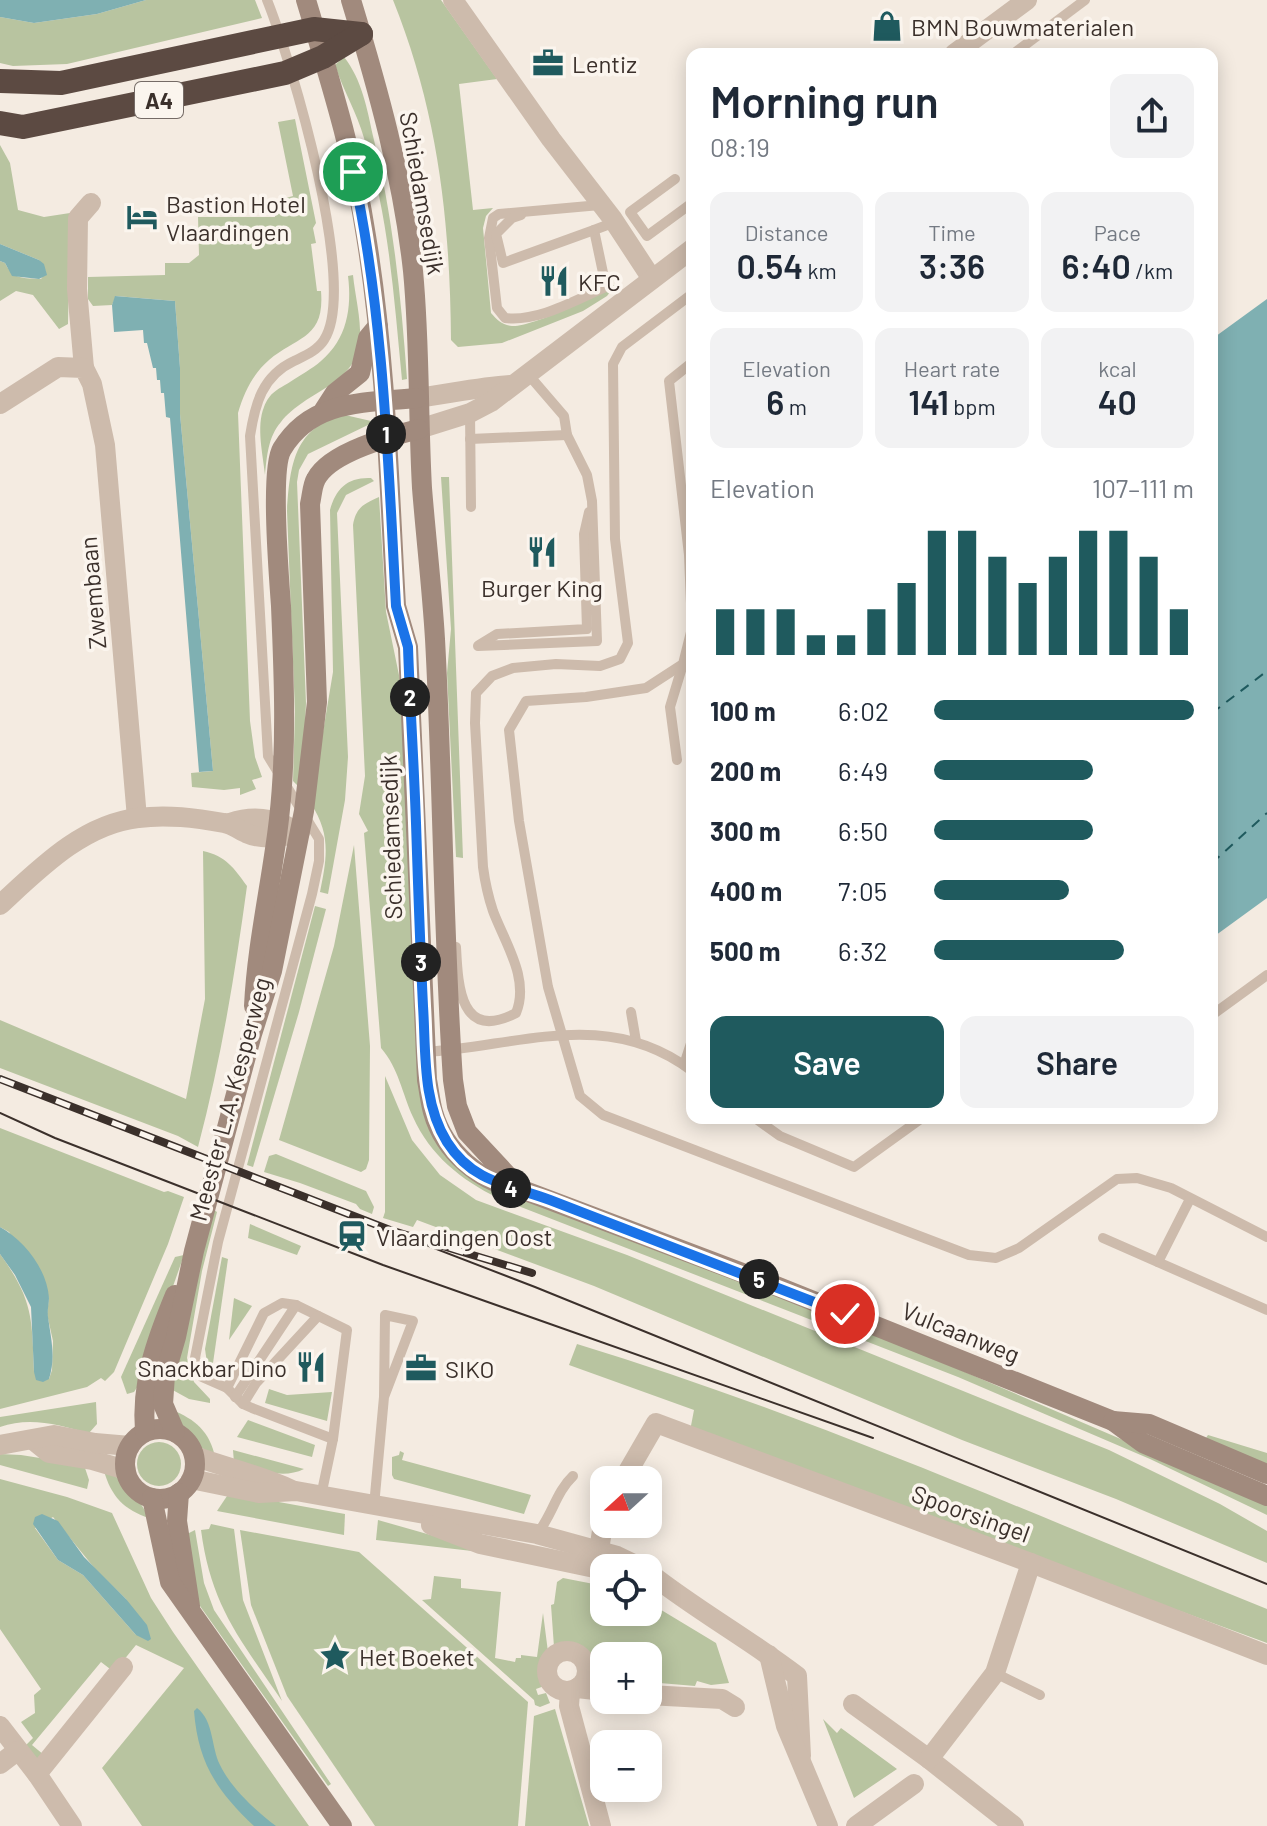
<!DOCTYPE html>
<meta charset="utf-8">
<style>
body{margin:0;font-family:Barlow,sans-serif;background:#f2f2f3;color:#1f2937;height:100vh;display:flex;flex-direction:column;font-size:30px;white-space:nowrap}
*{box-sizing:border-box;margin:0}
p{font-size:26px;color:#747a83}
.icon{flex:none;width:44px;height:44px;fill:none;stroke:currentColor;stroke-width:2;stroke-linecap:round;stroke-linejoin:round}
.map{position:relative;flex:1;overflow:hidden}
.details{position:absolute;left:686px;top:48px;width:532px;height:1076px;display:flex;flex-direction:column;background:#fff;border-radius:16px;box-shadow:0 4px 20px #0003}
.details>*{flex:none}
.needle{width:52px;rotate:249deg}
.buttons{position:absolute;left:590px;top:1466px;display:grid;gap:16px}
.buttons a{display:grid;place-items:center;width:72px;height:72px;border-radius:16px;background:#fff;box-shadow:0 4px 20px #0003;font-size:40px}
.pin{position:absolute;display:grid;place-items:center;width:68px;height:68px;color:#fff;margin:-34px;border:4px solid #fff;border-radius:50%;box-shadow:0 2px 8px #0007}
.km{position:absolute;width:40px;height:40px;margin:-20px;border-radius:50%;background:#222;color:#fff;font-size:22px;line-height:40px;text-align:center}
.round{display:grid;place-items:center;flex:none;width:84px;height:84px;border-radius:16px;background:#f2f2f3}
.summary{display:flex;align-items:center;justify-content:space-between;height:136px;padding:0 24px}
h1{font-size:44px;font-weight:600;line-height:60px}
.figures{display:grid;grid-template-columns:repeat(3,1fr);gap:12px;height:136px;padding:8px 24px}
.figures div{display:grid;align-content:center;border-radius:16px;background:#f2f2f3;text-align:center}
.figures b{font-size:34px;font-weight:600}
.figures small{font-size:22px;font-weight:400}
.figures p{font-size:22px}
.chart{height:224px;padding:16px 24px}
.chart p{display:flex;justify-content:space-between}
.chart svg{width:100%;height:144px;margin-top:8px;stroke:#1f5a5e;stroke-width:6}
.action{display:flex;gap:16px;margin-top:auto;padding:16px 24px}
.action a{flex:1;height:92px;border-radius:16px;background:#1f5a5e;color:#fff;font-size:32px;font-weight:600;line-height:92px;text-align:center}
.action a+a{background:#f2f2f3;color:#1f2937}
ul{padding:0 24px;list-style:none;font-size:26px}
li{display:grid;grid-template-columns:128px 96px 1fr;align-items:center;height:60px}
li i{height:20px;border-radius:10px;background:#1f5a5e}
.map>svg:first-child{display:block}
.green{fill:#b8c4a0;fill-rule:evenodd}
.water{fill:#7fb0b2}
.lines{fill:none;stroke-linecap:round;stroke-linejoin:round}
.ferry{stroke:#1f5a5e;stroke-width:2;stroke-dasharray:10 8;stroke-linecap:butt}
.service{stroke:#cdbbac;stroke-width:10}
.minor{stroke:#cdbbac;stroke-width:20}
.tertiary{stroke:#cdbbac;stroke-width:20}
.secondary{stroke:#a18a7d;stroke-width:20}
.motorway{stroke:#5c4a42;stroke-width:24}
.tram{stroke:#3b302b;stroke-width:2}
.rail-casing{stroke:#3b302b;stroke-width:8}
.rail{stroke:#fbf5ee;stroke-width:5;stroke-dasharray:15;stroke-linecap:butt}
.route-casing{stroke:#fff;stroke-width:16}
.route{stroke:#1a73e8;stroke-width:10}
.labels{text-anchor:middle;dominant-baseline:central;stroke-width:7;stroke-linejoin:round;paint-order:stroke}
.shield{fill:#fbf5ee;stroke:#756b66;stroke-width:2}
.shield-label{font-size:22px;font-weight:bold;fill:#3b302b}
.poi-label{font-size:24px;fill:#3b302b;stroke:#fbf5ee;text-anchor:start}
.street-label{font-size:24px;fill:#3b302b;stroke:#fbf5ee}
</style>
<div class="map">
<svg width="1267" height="1826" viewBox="0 0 1267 1826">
<rect width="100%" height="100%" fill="#f4ebe1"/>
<g class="green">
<path d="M146,0h109l7,18 -195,46 -54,2 -13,-3v-46l34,6 63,-9z"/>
<path d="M393,0h48l56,79 -38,5 14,126 20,-2 -7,8 -3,12 8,85c6,7 11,12 21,13 17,2 90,-31 105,-43l-10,13 -24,15 -81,32 -44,4 -7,-7c-1,-120 -13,-228 -58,-340z"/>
<path d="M344,57c18,23 23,51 29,79 20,80 28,161 34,243l-5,1c-8,-81 -13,-164 -38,-242 -7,-25 -21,-48 -29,-73z"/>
<path d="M295,119l21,104 -3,5 3,15 -5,1 6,47h4c4,48 -24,45 -52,69 -16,14 -25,32 -31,53l12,308 5,36 7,20 -10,3 4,9 -16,6v-7l-16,2 -32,-3 -1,-14 22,-2 -33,-357v-46l-5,-67 -59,-5 -4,9 -19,1 -5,-7v-22l77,-2v-12h24l10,-8 -1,-38h77v-16l18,-5 -15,-74z"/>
<path d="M0,145l10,18 8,47 26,7 26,-4 -2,111 -9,5 -26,-34 -17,-4 -16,10v-40l5,2c8,17 19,15 36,16l5,-7 -7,-12 -39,-16z"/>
<path d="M353,275c2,20 8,43 7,63 -2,47 -54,52 -79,84 -13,15 -14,34 -16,53 -2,-21 -9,-48 -1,-68 6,-15 13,-17 26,-25 10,-7 22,-13 31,-21 26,-22 31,-53 27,-85z"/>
<path d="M345,415l26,6 -1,3 -62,30 -9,16 -2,12 9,221 -3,70 -5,13 -5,-5 2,-69 -8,-201c3,-45 7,-85 58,-96z"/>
<path d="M441,477h8l14,381 -7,-1 -9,-184 4,-44z"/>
<path d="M371,478l3,3 -28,14 -9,18 11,244 -3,43 -17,94 -8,-2c7,-34 11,-58 -9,-88l22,-132 -3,-162c6,-22 18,-33 41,-32z"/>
<path d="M379,497l7,115 14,68 22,406 51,87 485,196 193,83 116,53v10l-117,-56 -192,-82 -460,-179c-37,-18 -68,-43 -85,-81 -11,-24 -14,-48 -32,-69l-17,-215 4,-2 -9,-17 6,-38 -12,-251c3,-18 11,-21 26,-28z"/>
<path d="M354,845l16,201 -1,114 -3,9 -5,3 -82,-32 55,-194z"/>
<path d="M203,851c23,5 31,17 44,35 -12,88 -26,174 -49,261l-20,-11 -178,-68v-48l186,79 19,-100z"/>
<path d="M315,906l11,3 -27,103 -46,155 -6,-2z"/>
<path d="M385,1076l27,64 28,35 36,25 151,55 482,195 111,54 47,27v32l-151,-64 -154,-59 -368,-154 -177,-66 -4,7 -30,-9 2,-6z"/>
<path d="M0,1128l164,64 4,-1 16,6 -16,47 -54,128 -9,9 -4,-3 -14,9 -87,22v-155c33,46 32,63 34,118l15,7 3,-9 1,-29 -6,-27 2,-16 -40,-66 -9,-5z"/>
<path d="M276,1154l90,37 8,16 -2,7 -12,-5 -4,-5 -56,-21 -36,-11 5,-16z"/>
<path d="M214,1210l3,2 -15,59 -15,87 7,24 16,17v4l-21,-4 -20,-11z"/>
<path d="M250,1224l51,22 -4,9 -49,-17z"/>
<path d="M184,1255l-46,131 -4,6 -7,2 -6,-17 54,-120z"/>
<path d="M222,1257l6,2 -16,111 -5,-7 -2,-14z"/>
<path d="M234,1298l18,8 -23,34z"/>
<path d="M577,1344c236,72 462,173 690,265v34l-577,-212 4,-21 -125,-45z"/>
<path d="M269,1389l18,6 45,-3 -5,29 -62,-18z"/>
<path d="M96,1402l1,22 -8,9c-30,-8 -59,-17 -89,-6v-10z"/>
<path d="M172,1410c23,9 38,22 43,47 -18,-11 -35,-28 -43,-47z"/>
<path d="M248,1420l67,25 -3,12 -75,-20z"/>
<path d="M1208,1435l59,18v15l-61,-30z"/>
<circle cx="159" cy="1464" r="22"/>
<path d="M233,1450l71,19c-22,11 -47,0 -70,-6z"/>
<path d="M400,1451l4,2 -2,7 129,35 -7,19 -130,-35 -2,-4v-18l7,-2z"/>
<path d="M0,1454l21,1 63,10 5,15 -2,9 -87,-24z"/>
<path d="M104,1471l7,1c14,13 31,30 38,46 -25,-8 -38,-22 -45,-47z"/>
<path d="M0,1479l67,18 45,16 39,85 22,34 136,194h-167l-40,-58 82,-100 -48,-23 -22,27 -13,-10 -69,83 12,10 -8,5 -10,-15 7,-7 -12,-16 14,-9 -1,-18 7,-6 -41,-60zM53,1517l43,53 30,29 10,36 -53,-60 -25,-15 -23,-32z"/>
<path d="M229,1493l116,21 -1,21 -127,-24z"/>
<path d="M378,1520l102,29 -8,2 -96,-11z"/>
<path d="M211,1524l23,5 9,71 39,101c-42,-62 -71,-95 -81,-171l8,-1z"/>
<path d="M195,1530l9,53 10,27 117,174 -3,2 -128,-180 -10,-30 -3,-42z"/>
<path d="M240,1530l119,22 169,150 -10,124h-143l-88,-130 -36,-91z"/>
<path d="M434,1576l27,3v9l40,4 -6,66 20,4 1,-4h5v-3l16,2 6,-44 5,39 -6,17 5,16 -11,4 2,6 8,-2 4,10 -10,4 -5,-2 -1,-5 -112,-100 9,-1z"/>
<path d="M563,1578l41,8v26h44v-10l68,41 13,40 -18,2 -14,-4 -2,5 -47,-4v-26h-44v14l-10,-1c-9,-21 -17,-28 -40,-22l-3,-42 3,-1 3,-22z"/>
<path d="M555,1709l34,117h-64l9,-110z"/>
<path d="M823,1719l14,14 4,-5 56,41 -43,29z"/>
</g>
<g class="water">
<path d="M0,0h146l-49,14 -63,9 -34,-6z"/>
<path d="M0,244l39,16 5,4 3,11 -8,4 -27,-3 -7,-13 -5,-2z"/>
<path d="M115,296l60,5 5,67v46l33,357 -14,1 -29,-354 -4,-1 -2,-24h-3l-1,-13h-3l-1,-12h-3l-6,-25h-3l-1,-13 -29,2 -2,-27z"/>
<path d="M1267,299v599l-55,40v-599z"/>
<path d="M0,1227c24,13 47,42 49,71 0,6 -2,12 -1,19 3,22 8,40 1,62l-6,3 -7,-2 -2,-8 -3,-65 -16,-32 -15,-21z"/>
<path d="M42,1514l16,7 26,36 42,42 21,26 4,14 -3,2 -12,-6 -53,-60 -25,-15 -25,-36 2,-7z"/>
<path d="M197,1708c17,13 14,39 23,57 11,23 36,46 56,61h-22c-37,-35 -56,-63 -60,-115z"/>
</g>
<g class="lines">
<g class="ferry">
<path d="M1212,713l55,-42"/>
<path d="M1212,863l55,-50"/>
</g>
<g class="service">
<path d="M267,0c24,60 92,287 57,340 -7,11 -20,16 -30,21 -32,15 -39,43 -44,75l18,320 51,83v22l-7,33 -94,348 -23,116 7,19 25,11 16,16 9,4 81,31"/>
<path d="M1013,54l72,-54"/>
<path d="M675,179l-45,33 17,24 45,-33"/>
<path d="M600,205l-101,9 -6,4 -4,20 8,70 8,10c34,4 70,-18 101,-31l-12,-57 21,-8"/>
<path d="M521,215l-9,3 -16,16 7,29 91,-33"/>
<path d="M689,365l-20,16 20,174 3,73 -9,36 -37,24 -60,9 -60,4 -17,29 10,91 29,166 32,109 23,19 366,140 27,3 23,-10 98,-69 20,-1 34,10 96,49"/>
<path d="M470,413l1,94"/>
<path d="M470,439l97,-4"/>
<path d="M479,645l18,-11 90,-5 -3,-95 5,-22"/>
<path d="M478,646l119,-5 -5,-140 -5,-26 -20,-40 -3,-19 -37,-43"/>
<path d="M677,760l-7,-53 13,-43"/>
<path d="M456,947c2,39 4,95 60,66 14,-34 -11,-70 -23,-102 -5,-15 -8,-29 -10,-44l-8,-144 1,-30 16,-17 21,-8 43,-4 44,2 20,-7 8,-16 -13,-104 -2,-175 9,-17 70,-53"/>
<path d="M631,1012l5,29"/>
<path d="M1212,1015l55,-40"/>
<path d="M426,1052c93,-6 182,-45 266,19"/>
<path d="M684,1065l8,-25"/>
<path d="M755,1118l25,18 74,31 68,-49"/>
<path d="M1103,1238l164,72"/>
<path d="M1158,1262l32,-63"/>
<path d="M227,1388l37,-75 18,-10 14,2 51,25 -14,109 -12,57"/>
<path d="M235,1397l61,-92"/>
<path d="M243,1404l13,-21 62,-67"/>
<path d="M374,1506l10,-109 1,-82 28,6 -29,76"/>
<path d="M537,1534c15,-18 19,-42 36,-58"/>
<path d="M995,1673l45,22"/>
</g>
<g class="minor">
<path d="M453,0l98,139 61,79 40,61"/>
<path d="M954,54l73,-54"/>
<path d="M84,368l-7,-79 1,-71 13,-15"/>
<path d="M417,398c31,-4 62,-11 93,-13"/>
<path d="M0,404l58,-37 26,1 8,16 13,61 32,373"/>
<path d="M419,429l51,-16 21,-11 201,-153"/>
<path d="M230,823c23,-8 42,-5 63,6"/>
<path d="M0,905c39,-36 83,-81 138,-87 29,-4 58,0 86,5 9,1 14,7 22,10 18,8 36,4 54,-1"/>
<path d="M194,1456c33,12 66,19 98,34"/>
<path d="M191,1479l68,14 37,-2 241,43 80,22 25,12"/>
<path d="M623,1480l33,-57 375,140 236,92"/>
<path d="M431,1525l49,19 124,26"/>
<path d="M597,1563l7,-45"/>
<path d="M648,1572c48,38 101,67 149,104l4,80"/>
<circle cx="567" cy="1671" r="20"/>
<path d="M769,1655l17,71 42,100"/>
<path d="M577,1688l27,3"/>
<path d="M570,1691l-1,15 32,120"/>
<path d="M648,1695l74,4 13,8"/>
<path d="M853,1704l76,55 85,67"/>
<path d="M0,1726l37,48 35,52"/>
<path d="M929,1759l66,-86 36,-110"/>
<path d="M0,1764l17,-13"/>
<path d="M37,1774l86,-107"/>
<path d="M856,1826l58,-42"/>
</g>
<g class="tertiary">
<path d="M33,1440l16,13 43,7 34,10"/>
<path d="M0,1445l54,-10 41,8 35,3"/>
</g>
<g class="secondary">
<path d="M306,0c23,77 48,156 60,236 20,122 23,247 30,370l12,41 19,433c2,10 3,21 6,32 11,39 47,71 87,77l236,89 357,143 30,22 124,53"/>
<path d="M351,0c27,89 52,178 62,271 7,72 5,145 9,217 4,50 10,101 13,151 8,147 8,294 18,441l4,26 10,26 53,57"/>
<path d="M324,410l11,-17 25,-20 8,-35 10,-12"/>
<path d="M254,1006c3,-63 18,-125 25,-187 8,-70 5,-143 2,-213 -2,-29 -11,-137 1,-157 30,-50 84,-46 135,-51"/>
<path d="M1113,1421l36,3 118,50"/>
<circle cx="160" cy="1464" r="35"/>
<path d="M145,1432c-4,-50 11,-91 30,-137"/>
<path d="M175,1432l-12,-28 2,-29 11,-38 18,-86 58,-217 20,-63 32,-160 13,-109 -7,-198c2,-8 2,-18 6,-25 14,-27 75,-43 103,-50"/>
<path d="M179,1493l-2,28 13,85"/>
<path d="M152,1498l18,84 172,244"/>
</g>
<g class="motorway">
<path d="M0,81l61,2 253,-54 47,5"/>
<path d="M0,123l23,4 262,-54 38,-16 38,-23"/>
</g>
<g class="tram">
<path d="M0,1081l535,206 732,297"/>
<path d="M0,1113l55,25 328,127 490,173"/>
</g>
<defs>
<path id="rail" d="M0,1079l390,151 142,43"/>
</defs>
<use href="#rail" class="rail-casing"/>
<use href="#rail" class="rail"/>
</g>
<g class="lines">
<defs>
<path id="route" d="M353,172c31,143 35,289 43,434l12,41c2,59 6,118 8,176 2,61 4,122 7,183 3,45 -1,96 24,136 26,41 63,43 103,58l295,114"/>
</defs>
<use href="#route" class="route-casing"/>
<use href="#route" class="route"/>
</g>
<defs>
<symbol id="shop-bare" viewBox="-9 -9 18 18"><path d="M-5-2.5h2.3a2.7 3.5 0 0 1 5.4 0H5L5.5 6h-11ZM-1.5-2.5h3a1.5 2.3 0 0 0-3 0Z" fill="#1f5a5e" stroke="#fbf5ee" stroke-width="2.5" paint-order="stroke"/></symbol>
<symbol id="office-bare" viewBox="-9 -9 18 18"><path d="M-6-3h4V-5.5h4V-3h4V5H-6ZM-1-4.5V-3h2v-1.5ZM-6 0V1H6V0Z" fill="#1f5a5e" stroke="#fbf5ee" stroke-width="2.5" paint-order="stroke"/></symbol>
<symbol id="hotel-bare" viewBox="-9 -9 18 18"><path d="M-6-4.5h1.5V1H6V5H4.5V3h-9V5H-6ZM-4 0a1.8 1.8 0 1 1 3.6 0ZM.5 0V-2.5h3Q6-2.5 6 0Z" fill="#1f5a5e" stroke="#fbf5ee" stroke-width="2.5" paint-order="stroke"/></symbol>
<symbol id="restaurant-bare" viewBox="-9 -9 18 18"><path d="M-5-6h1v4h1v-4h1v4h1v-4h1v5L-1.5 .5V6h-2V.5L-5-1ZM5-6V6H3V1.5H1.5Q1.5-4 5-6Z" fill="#1f5a5e" stroke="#fbf5ee" stroke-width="2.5" paint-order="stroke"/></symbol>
<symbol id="station-bare" viewBox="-9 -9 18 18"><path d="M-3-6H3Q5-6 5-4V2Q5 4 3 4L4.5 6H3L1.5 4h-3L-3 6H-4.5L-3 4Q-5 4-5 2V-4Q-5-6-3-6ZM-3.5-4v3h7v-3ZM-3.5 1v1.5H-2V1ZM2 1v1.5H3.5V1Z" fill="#1f5a5e" stroke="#fbf5ee" stroke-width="2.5" paint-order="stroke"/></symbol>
<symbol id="sight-bare" viewBox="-9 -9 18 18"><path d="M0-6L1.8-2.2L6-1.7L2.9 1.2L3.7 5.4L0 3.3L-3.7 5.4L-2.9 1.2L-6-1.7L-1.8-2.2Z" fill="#1f5a5e" stroke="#fbf5ee" stroke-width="2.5" paint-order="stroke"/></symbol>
</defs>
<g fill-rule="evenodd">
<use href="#shop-bare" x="865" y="4" width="44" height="44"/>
<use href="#office-bare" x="526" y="41" width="44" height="44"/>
<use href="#hotel-bare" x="120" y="195" width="44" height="44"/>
<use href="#restaurant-bare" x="532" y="259" width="44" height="44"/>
<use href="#restaurant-bare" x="520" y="530" width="44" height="44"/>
<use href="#station-bare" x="330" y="1214" width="44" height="44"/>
<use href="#restaurant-bare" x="289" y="1345" width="44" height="44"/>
<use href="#office-bare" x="399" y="1346" width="44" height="44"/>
<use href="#sight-bare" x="313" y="1634" width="44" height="44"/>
</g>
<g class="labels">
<rect class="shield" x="135" y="82" width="48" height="36" rx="6"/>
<g class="shield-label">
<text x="159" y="100">A4</text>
</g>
<g class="poi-label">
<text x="911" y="26">BMN Bouwmaterialen</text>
<text x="572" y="63">Lentiz</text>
<text x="166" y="203">Bastion Hotel<tspan x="166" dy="28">Vlaardingen</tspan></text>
<text x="578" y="281">KFC</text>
<text x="542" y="587" text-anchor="middle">Burger King</text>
<text x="376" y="1236">Vlaardingen Oost</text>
<text x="287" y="1367" text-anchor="end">Snackbar Dino</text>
<text x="445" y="1368">SIKO</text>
<text x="359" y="1656">Het Boeket</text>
</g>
<g class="street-label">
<text transform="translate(423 193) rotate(80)">Schiedamsedijk</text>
<text transform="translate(92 593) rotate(-95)">Zwembaan</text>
<text transform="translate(390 837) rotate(-92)">Schiedamsedijk</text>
<text transform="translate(229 1099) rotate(-75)">Meester L.A. Kesperweg</text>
<text transform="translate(961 1332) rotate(22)">Vulcaanweg</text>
<text transform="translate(971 1513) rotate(20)">Spoorsingel</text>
</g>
</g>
</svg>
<div class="buttons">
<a><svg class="needle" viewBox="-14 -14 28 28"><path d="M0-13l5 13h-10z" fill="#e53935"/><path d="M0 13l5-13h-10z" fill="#747a83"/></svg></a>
<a><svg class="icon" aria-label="locate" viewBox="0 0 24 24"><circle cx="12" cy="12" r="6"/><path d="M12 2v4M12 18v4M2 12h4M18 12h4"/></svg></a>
<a>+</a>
<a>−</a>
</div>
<div class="pin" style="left:353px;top:172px;background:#1e9e55"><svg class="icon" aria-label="arrive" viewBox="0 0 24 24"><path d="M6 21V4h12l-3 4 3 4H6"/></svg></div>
<div class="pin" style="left:845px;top:1314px;background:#d93025"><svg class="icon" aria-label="check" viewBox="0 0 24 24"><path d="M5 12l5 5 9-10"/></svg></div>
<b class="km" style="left:386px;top:434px">1</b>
<b class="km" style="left:410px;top:697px">2</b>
<b class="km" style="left:421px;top:962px">3</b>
<b class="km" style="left:511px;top:1188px">4</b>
<b class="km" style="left:759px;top:1279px">5</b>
<section class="details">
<div class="summary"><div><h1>Morning run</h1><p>08:19</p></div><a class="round"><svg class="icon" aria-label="share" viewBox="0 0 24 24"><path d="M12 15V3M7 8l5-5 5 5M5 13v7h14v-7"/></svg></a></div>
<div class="figures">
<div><p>Distance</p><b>0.54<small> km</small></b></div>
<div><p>Time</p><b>3:36</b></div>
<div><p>Pace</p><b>6:40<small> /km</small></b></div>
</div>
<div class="figures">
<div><p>Elevation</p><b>6<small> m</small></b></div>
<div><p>Heart rate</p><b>141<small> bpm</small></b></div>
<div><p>kcal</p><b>40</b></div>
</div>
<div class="chart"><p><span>Elevation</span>107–111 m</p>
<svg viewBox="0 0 160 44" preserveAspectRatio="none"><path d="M5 44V30M15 44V30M25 44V30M35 44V38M45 44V38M55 44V30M65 44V22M75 44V6M85 44V6M95 44V14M105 44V22M115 44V14M125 44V6M135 44V6M145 44V14M155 44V30"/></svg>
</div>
<ul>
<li><b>100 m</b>6:02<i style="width:100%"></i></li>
<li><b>200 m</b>6:49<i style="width:61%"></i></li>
<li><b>300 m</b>6:50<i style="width:61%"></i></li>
<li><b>400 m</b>7:05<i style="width:52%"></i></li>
<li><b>500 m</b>6:32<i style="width:73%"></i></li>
</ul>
<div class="action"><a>Save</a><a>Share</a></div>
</section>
</div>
